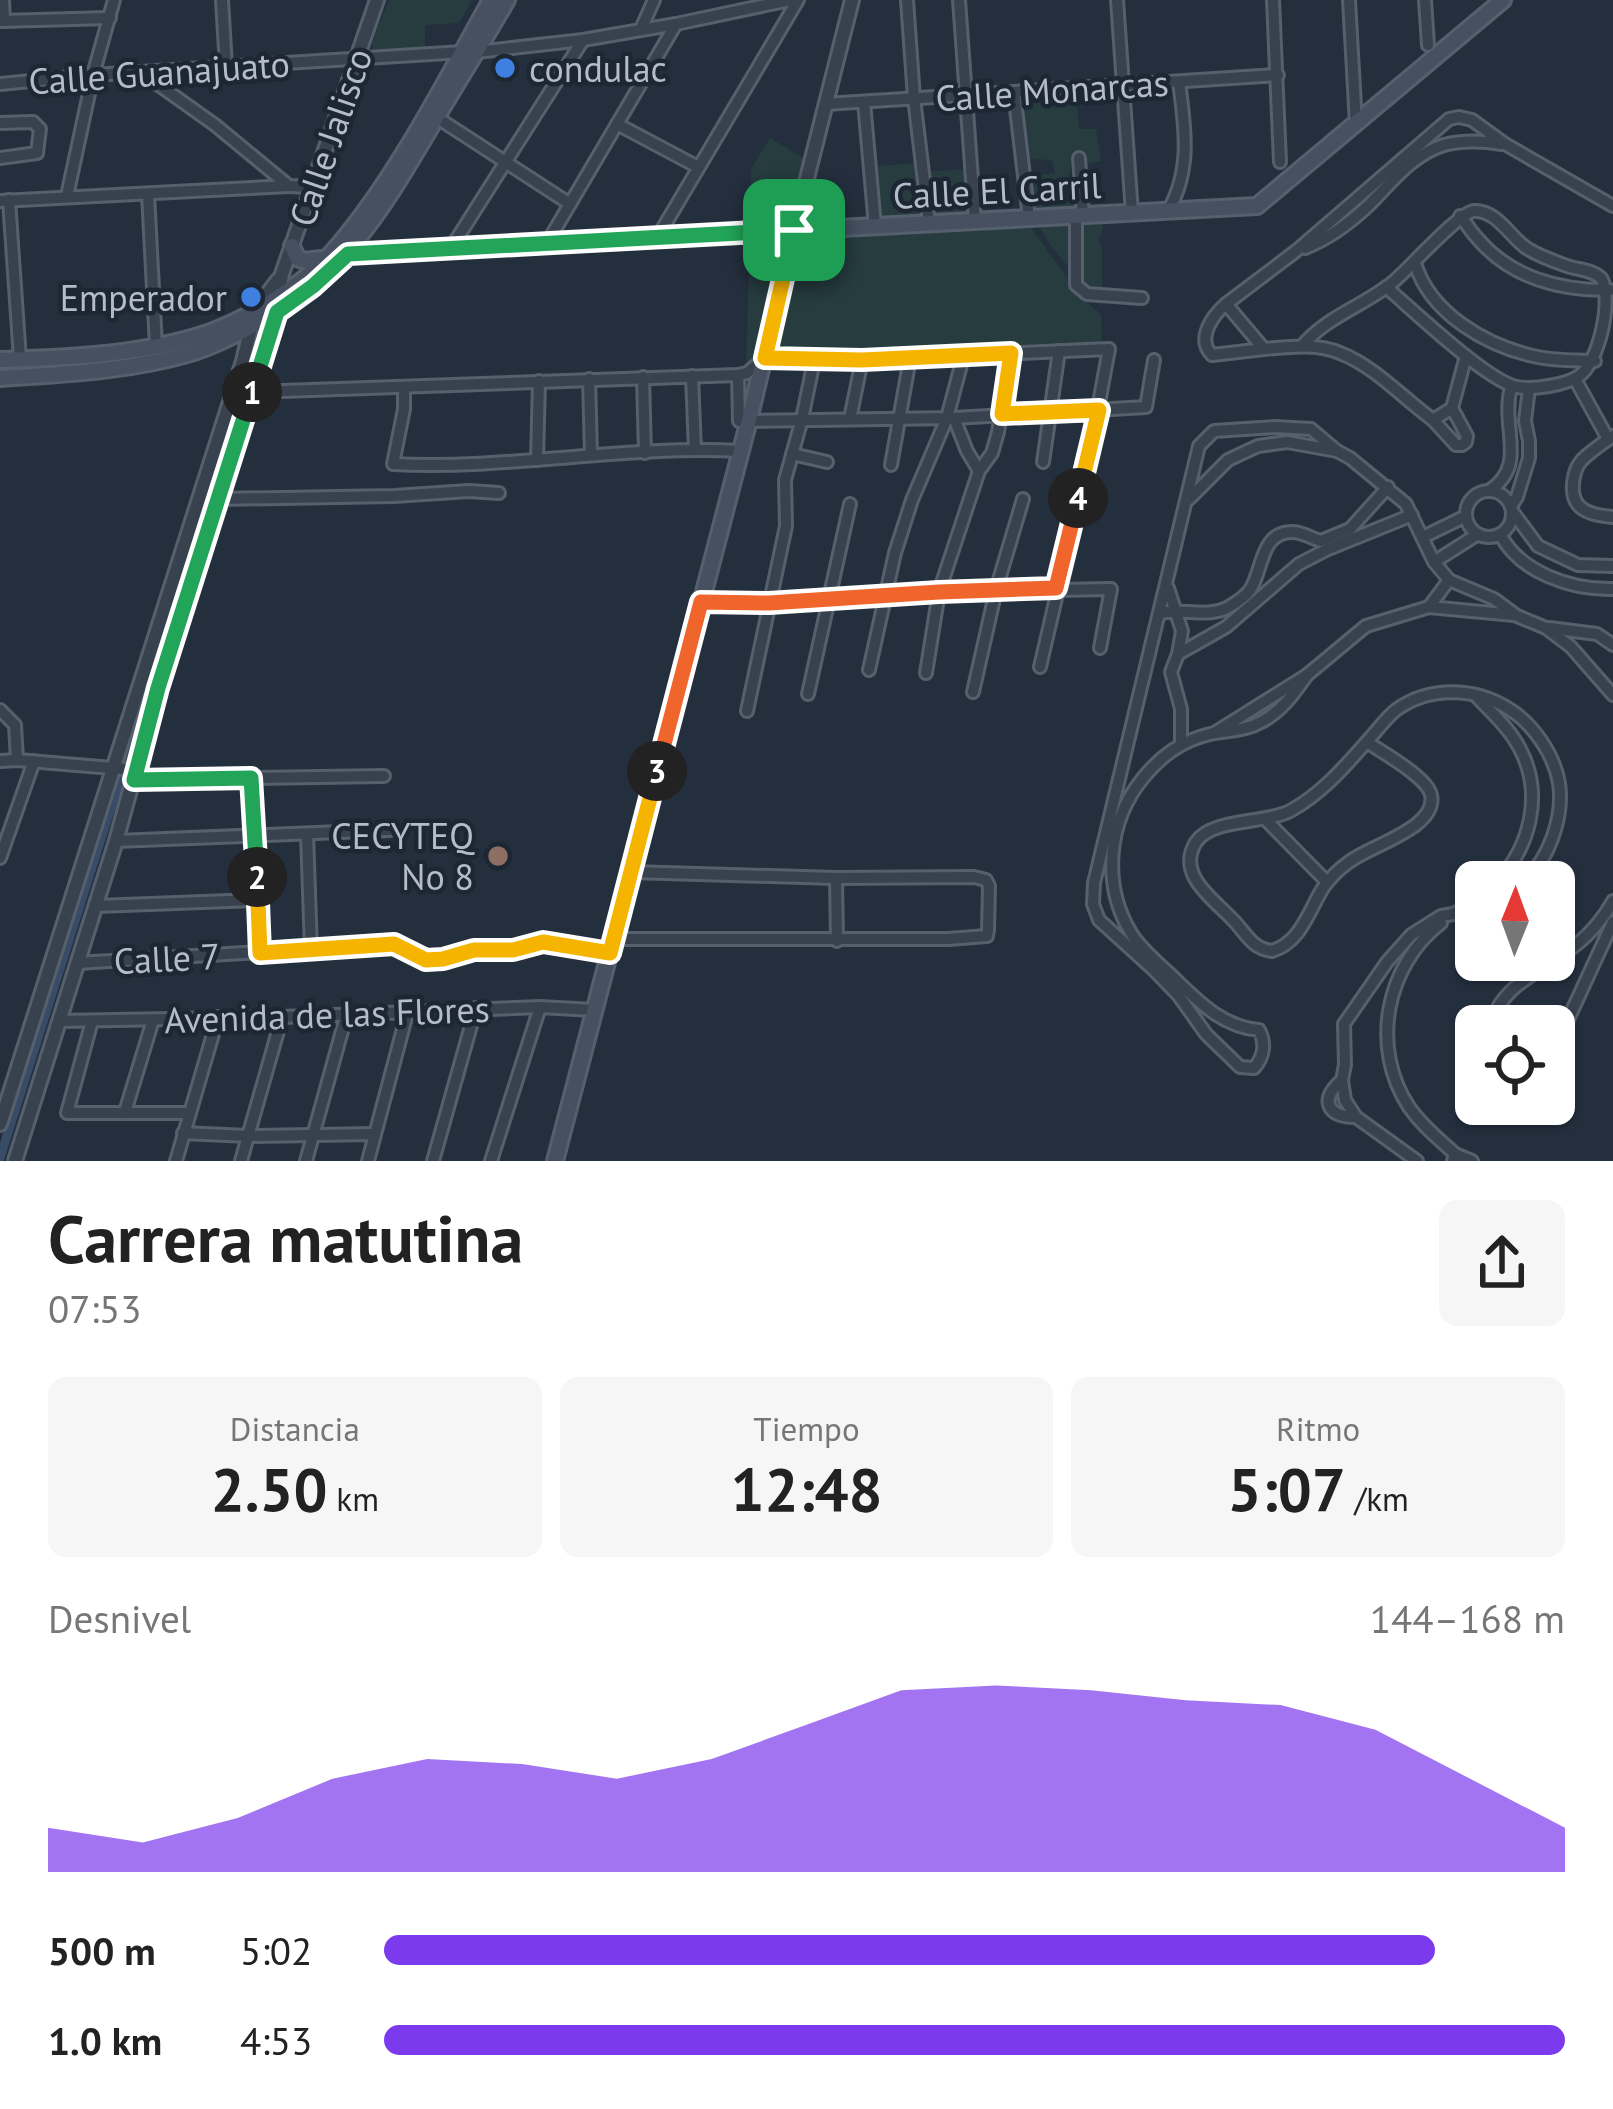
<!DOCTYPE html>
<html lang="es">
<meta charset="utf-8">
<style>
body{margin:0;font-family:"PT Sans",sans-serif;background:#f6f6f6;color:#222;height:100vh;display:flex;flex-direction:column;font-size:45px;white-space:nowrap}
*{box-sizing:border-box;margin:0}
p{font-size:39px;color:#767676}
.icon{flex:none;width:66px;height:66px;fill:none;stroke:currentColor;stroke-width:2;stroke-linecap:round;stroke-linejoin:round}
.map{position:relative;height:1161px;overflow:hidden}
.drawer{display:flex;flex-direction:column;background:#fff;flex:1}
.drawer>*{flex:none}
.needle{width:78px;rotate:1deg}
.controls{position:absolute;left:1455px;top:861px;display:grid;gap:24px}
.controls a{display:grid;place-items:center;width:120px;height:120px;border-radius:18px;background:#fff;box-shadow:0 3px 9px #0004;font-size:60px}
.pin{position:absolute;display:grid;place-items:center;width:102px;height:102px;color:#fff;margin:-51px;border-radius:24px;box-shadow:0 6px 18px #0006}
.km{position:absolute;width:60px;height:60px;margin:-30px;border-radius:50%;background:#222;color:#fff;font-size:33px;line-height:60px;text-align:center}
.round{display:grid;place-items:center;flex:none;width:126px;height:126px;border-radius:18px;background:#f6f6f6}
.headline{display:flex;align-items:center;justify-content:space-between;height:204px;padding:0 48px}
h1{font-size:66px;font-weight:700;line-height:90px}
.metrics{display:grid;grid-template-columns:repeat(3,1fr);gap:18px;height:204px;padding:12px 48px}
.metrics div{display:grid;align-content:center;border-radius:18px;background:#f6f6f6;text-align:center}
.metrics b{font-size:60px;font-weight:700}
.metrics small{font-size:33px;font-weight:400}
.metrics p{font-size:33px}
.chart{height:336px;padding:24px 48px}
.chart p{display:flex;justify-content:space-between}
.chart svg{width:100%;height:216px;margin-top:12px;fill:#7c3aed;opacity:.7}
ul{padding:0 48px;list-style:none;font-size:39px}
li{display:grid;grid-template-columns:192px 144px 1fr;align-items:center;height:90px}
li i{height:30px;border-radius:15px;background:#7c3aed}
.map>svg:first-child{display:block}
.green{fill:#263c3f}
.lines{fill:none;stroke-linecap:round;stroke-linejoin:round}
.canal{stroke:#394c67;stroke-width:9}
.minor-casing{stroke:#565f6c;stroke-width:16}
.tertiary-casing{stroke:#565f6c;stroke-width:18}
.secondary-casing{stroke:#565f6c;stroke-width:20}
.minor{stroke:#38414e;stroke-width:10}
.tertiary{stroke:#38414e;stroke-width:12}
.secondary{stroke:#465061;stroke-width:14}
.split-1-casing{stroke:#fff;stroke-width:24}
.split-2-casing{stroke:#fff;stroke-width:24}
.split-3-casing{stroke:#fff;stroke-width:24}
.split-4-casing{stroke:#fff;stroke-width:24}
.split-5-casing{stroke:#fff;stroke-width:24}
.split-1{stroke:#22a559;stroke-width:15}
.split-2{stroke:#22a559;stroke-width:15}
.split-3{stroke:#f5b400;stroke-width:15}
.split-4{stroke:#f0652b;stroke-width:15}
.split-5{stroke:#f5b400;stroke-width:15}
.shop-dot{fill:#3f7fe0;stroke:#1d2633;stroke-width:4.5}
.education-dot{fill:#8d6e63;stroke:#1d2633;stroke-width:4.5}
.labels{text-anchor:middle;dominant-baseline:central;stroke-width:9;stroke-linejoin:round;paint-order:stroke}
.poi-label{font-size:36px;fill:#b4bcc9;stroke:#1d2633;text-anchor:end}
.street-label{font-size:36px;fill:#b4bcc9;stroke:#1d2633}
</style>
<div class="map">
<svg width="1613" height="1161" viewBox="0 0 1613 1161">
<rect width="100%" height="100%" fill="#242f3e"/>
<g class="green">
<path d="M389,0h83l-13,23 -34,2v24h-52l-1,-7z"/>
<path d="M1077,94l2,35h17l5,32 -17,4 -2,-15 -10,2 -3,27 9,28 -47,2 -2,-33 26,-3 -3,-13 -25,-1 -9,-63z"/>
<path d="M770,138l37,22 -17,61h-38l-1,-52z"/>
<path d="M918,163l6,54 -48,3 -1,-54z"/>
<path d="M967,169l3,45 -39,3 -5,-45z"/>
<path d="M1104,217l-2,17 -4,5 4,8v60l-51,-61 -15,-25z"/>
<path d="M1025,219l55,77 21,19 1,31 -44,4 -39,-4 -7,6h-105l-19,4 -123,4 32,-128z"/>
<path d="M791,232l-32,129 -13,9 4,-136z"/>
</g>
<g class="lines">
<path class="canal" d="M0,1158l251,-793"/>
<defs>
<g id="minor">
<path d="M3,0l1,21"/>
<path d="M222,0l4,66"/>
<path d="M907,0l7,98 15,125"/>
<path d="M959,0l16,221"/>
<path d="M1117,0l15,213"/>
<path d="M1273,0l7,162"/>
<path d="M1349,0l7,124"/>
<path d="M1425,0l3,45"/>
<path d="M0,21l110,-3"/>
<path d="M641,29l13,-29"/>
<path d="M476,52l107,-12 93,-16 114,-24"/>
<path d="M142,73l73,52 74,61 21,1"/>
<path d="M0,84l93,-9 370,-23"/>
<path d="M1014,92l15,126"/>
<path d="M864,102l11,124"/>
<path d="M825,104l453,-29"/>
<path d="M436,117l134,87"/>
<path d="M0,123l33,-1 7,7 -3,24 -37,5"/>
<path d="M617,124l81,43"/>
<path d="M1079,158l4,57"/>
<path d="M148,194l8,152"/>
<path d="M67,196l26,-121 21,-75"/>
<path d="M9,200l11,159"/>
<path d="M0,201l289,-15"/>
<path d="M1168,211c24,-41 17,-84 11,-129"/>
<path d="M1073,216l3,8v61l11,9 55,4"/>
<path d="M1460,216c7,8 11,16 18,23 33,39 83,52 132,51"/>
<path d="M657,238l141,-238"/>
<path d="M547,243l129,-219"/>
<path d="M451,248l132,-208"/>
<path d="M1305,248c23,-9 46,-26 64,-43 22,-22 44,-51 75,-60 20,-5 39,-4 58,-1"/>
<path d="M1415,263c15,51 73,84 123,94 18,4 39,3 57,4"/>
<path d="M1226,304c-14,12 -30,35 -14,51l52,-6"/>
<path d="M1302,346c24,-29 61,-40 90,-63 16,-13 67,-71 82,-72 22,-1 35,24 51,36 11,8 28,14 42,19 11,4 24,3 34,12 12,19 -1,83 -22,98 -13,9 -46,14 -62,11 -30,-6 -104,-77 -131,-100"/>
<path d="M1466,356l-14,52 -19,12c-30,-22 -59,-54 -93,-67 -24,-10 -51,-6 -76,-4l-38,-45 70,-53 153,-132 10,-2 13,3 33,24 108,62"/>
<path d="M738,375l1,46 215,-3 192,-11 8,-47"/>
<path d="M692,376l3,74"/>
<path d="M643,377l2,76"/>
<path d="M589,379l2,75"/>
<path d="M1575,379l33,60"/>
<path d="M404,388v21l-11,55c116,6 232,-19 348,-13"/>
<path d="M252,392l486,-17 9,-2 18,-15 97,2 247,-11 -19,103 -50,215"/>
<path d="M954,418l13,33 12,20"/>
<path d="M850,419l12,-59"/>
<path d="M1433,420l23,25h6l4,-3 1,-6 -15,-28"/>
<path d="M1613,436c-10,7 -22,15 -31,24 -5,6 -6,9 -8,17 -6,30 11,38 39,40"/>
<path d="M792,454l35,8"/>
<path d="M537,460l2,-79"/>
<path d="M1043,462l16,-111"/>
<path d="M891,465l19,-107"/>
<path d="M1489,491c40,-27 11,-62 22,-104"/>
<circle cx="1489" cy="514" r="23"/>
<path d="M218,499l176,-3 75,-5 30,2"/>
<path d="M1189,499l39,-39 30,-14 29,-4 50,9 13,7 56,46 28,58 15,18 45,19 23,17 29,12 25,19 42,48"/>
<path d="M1511,506l6,-9 12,-39v-17l-4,-20 4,-33"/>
<path d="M1512,511l26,35 40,19 35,1"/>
<path d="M1500,534c20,39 72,56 113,55"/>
<path d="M1423,537l43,-21"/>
<path d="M1434,562l44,-28"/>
<path d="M1168,588l14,43 -4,23 -7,18 10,37v34"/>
<path d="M701,602l68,1 170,-11 172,-3 -11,59"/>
<path d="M1429,607l20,-27"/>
<path d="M1160,613c23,-5 46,5 67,-5 7,-4 18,-11 23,-18 13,-19 10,-59 43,-58 9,0 20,7 28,9l29,-12 38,-42"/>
<path d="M1549,628l48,6 16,11"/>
<path d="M1178,654l48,-27 73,-63 29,-15 84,-34"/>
<path d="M869,670l26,-117 17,-53 35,-82 17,-64"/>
<path d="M926,673l13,-81 40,-121 13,-18 6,-21 13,-79"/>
<path d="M1307,675c-13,18 -24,35 -44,46 -17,10 -34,9 -53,13 -29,7 -49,22 -67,44 -36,44 -41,107 -12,155 10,17 30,32 44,46 25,24 48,48 84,51 7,13 5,27 -5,38l-14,-1 -34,-33 -27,-38 -26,-27 -54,-49 -6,-16 1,-21 105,-437 15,-15 61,-4 36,2 26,22"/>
<path d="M973,692l23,-102 27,-91"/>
<path d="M808,694l42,-190"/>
<path d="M1477,697c15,16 33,32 43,52 24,45 10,98 -23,133"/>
<path d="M0,710l15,15 2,35"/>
<path d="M747,711l39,-185 -1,-46 17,-61 12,-58"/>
<path d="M1216,732l91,-57 59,-49 63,-19 85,8"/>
<path d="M1367,742c16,11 60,35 64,53 7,33 -60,50 -82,67 -10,7 -19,16 -26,26 -15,24 -22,54 -51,63 -22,-3 -26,-19 -41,-33 -19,-20 -55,-44 -35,-76 16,-24 69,-18 94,-31 33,-18 57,-47 81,-74 8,-9 16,-20 25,-27 33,-24 79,-23 113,-1 24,15 45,45 50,74 5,33 -10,80 -38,99"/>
<path d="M0,761l17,-1 119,10"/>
<path d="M252,778l8,175"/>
<path d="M134,780l250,-4"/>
<path d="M1266,820l61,62"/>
<path d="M307,834l4,116"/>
<path d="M116,841l274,-11"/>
<path d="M0,858l34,-97"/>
<path d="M836,878l1,63"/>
<path d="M97,906l161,-6"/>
<path d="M1441,923c-56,43 -71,125 -32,184 13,19 30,32 46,47l-2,7"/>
<path d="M613,939h335l39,-3 1,-6 1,-44 -3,-6 -12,-3 -138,1 -205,-6"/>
<path d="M77,963l318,-19 31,16 17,-1 31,-9h39l30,-8 67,11"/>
<path d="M59,1021l223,-4 258,-10 54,3"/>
<path d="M92,1021l-25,92h122"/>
<path d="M1490,1026c12,-44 54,-54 87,-82 14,-11 28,-28 36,-43"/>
<path d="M1554,1053l8,-9 3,-18 48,-104"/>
<path d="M1342,1080c-23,20 -15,37 14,37"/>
<path d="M125,1112l28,-92"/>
<path d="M183,1133l65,3 127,-2"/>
<path d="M1455,1154l17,7"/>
<path d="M176,1161l42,-144"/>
<path d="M241,1161l41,-144"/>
<path d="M306,1161l41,-148"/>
<path d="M368,1161l40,-151"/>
<path d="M433,1161l43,-153"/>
<path d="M491,1161l49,-154"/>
<path d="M1417,1161l-61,-44 -11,-17 -3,-20 3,-15 -1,-41 43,-62 24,-27 30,-19 12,-2 23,-11"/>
</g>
<g id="tertiary">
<path d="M794,230l58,-230"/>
<path d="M0,1124l243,-763 12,-51 23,-30"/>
<path d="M15,1161l101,-320 42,-152 116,-367 8,-48 95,-274"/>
</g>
<g id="secondary">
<path d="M292,246l5,12 8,3 17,-2"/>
<path d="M348,254l909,-48 246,-206"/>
<path d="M0,360c69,-2 142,-5 208,-27 38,-13 95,-48 122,-78 63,-70 115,-173 161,-255"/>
<path d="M0,378c63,-4 130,-7 191,-25 20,-6 40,-16 59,-26 95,-51 133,-119 186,-209 23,-39 48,-78 71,-118"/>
<path d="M555,1161l194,-741 45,-190"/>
</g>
</defs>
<use href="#minor" class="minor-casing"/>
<use href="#tertiary" class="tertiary-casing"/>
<use href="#secondary" class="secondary-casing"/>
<use href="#minor" class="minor"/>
<use href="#tertiary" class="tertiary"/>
<use href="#secondary" class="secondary"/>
</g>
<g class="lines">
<defs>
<path id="split-1" d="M252,392l25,-80 36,-26 35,-32 446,-24"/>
<path id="split-2" d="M252,392l-94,296 -24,92 117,-2 6,99"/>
<path id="split-3" d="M257,877l3,76 134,-9 32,16 17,-1 31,-9h39l30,-8 67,11 47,-182"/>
<path id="split-4" d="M657,771l44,-169 68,1 170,-11 117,-4 22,-90"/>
<path id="split-5" d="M794,230l-29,128 97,2 149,-7 -9,61 97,-4 -21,88"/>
</defs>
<use href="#split-1" class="split-1-casing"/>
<use href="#split-2" class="split-2-casing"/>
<use href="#split-3" class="split-3-casing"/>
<use href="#split-4" class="split-4-casing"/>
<use href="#split-5" class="split-5-casing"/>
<use href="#split-1" class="split-1"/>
<use href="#split-2" class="split-2"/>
<use href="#split-3" class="split-3"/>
<use href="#split-4" class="split-4"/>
<use href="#split-5" class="split-5"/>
</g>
<g class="shop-dot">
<circle cx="505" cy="68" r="12"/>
<circle cx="251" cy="297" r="12"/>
</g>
<circle class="education-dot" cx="498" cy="856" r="12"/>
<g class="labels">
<g class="poi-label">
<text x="529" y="68" text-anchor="start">condulac</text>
<text x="227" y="297">Emperador</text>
<text x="474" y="835">CECYTEQ<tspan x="474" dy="41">No 8</tspan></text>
</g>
<g class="street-label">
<text transform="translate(159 72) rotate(-4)">Calle Guanajuato</text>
<text transform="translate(1052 90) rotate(-4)">Calle Monarcas</text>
<text transform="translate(330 137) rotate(-71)">Calle Jalisco</text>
<text transform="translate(997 190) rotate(-3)">Calle El Carril</text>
<text transform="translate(167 958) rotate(-3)">Calle 7</text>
<text transform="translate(327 1014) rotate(-2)">Avenida de las Flores</text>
</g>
</g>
</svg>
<div class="controls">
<a><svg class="needle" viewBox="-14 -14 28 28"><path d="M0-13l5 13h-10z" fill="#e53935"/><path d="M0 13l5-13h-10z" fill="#767676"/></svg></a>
<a><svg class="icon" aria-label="locate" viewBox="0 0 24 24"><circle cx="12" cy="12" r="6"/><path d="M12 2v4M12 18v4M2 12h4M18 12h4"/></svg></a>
</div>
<div class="pin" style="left:794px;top:230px;background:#1e9e55"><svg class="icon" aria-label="arrive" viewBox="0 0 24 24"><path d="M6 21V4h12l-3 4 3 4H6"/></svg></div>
<b class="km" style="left:252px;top:392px">1</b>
<b class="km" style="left:257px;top:877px">2</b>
<b class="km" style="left:657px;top:771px">3</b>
<b class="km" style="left:1078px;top:498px">4</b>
</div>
<section class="drawer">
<div class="headline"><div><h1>Carrera matutina</h1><p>07:53</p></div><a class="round"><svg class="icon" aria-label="share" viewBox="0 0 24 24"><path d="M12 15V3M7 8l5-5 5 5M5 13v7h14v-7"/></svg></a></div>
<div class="metrics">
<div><p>Distancia</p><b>2.50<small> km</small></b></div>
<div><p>Tiempo</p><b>12:48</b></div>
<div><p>Ritmo</p><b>5:07<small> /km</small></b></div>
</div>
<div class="chart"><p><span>Desnivel</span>144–168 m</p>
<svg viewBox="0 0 160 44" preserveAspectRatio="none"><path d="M0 44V35L10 38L20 33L30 25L40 21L50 22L60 25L70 21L80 14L90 7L100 6L110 7L120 9L130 10L140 15L150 25L160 35V44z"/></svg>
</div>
<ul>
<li><b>500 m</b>5:02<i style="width:89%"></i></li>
<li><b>1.0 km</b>4:53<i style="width:100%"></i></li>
</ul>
</section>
